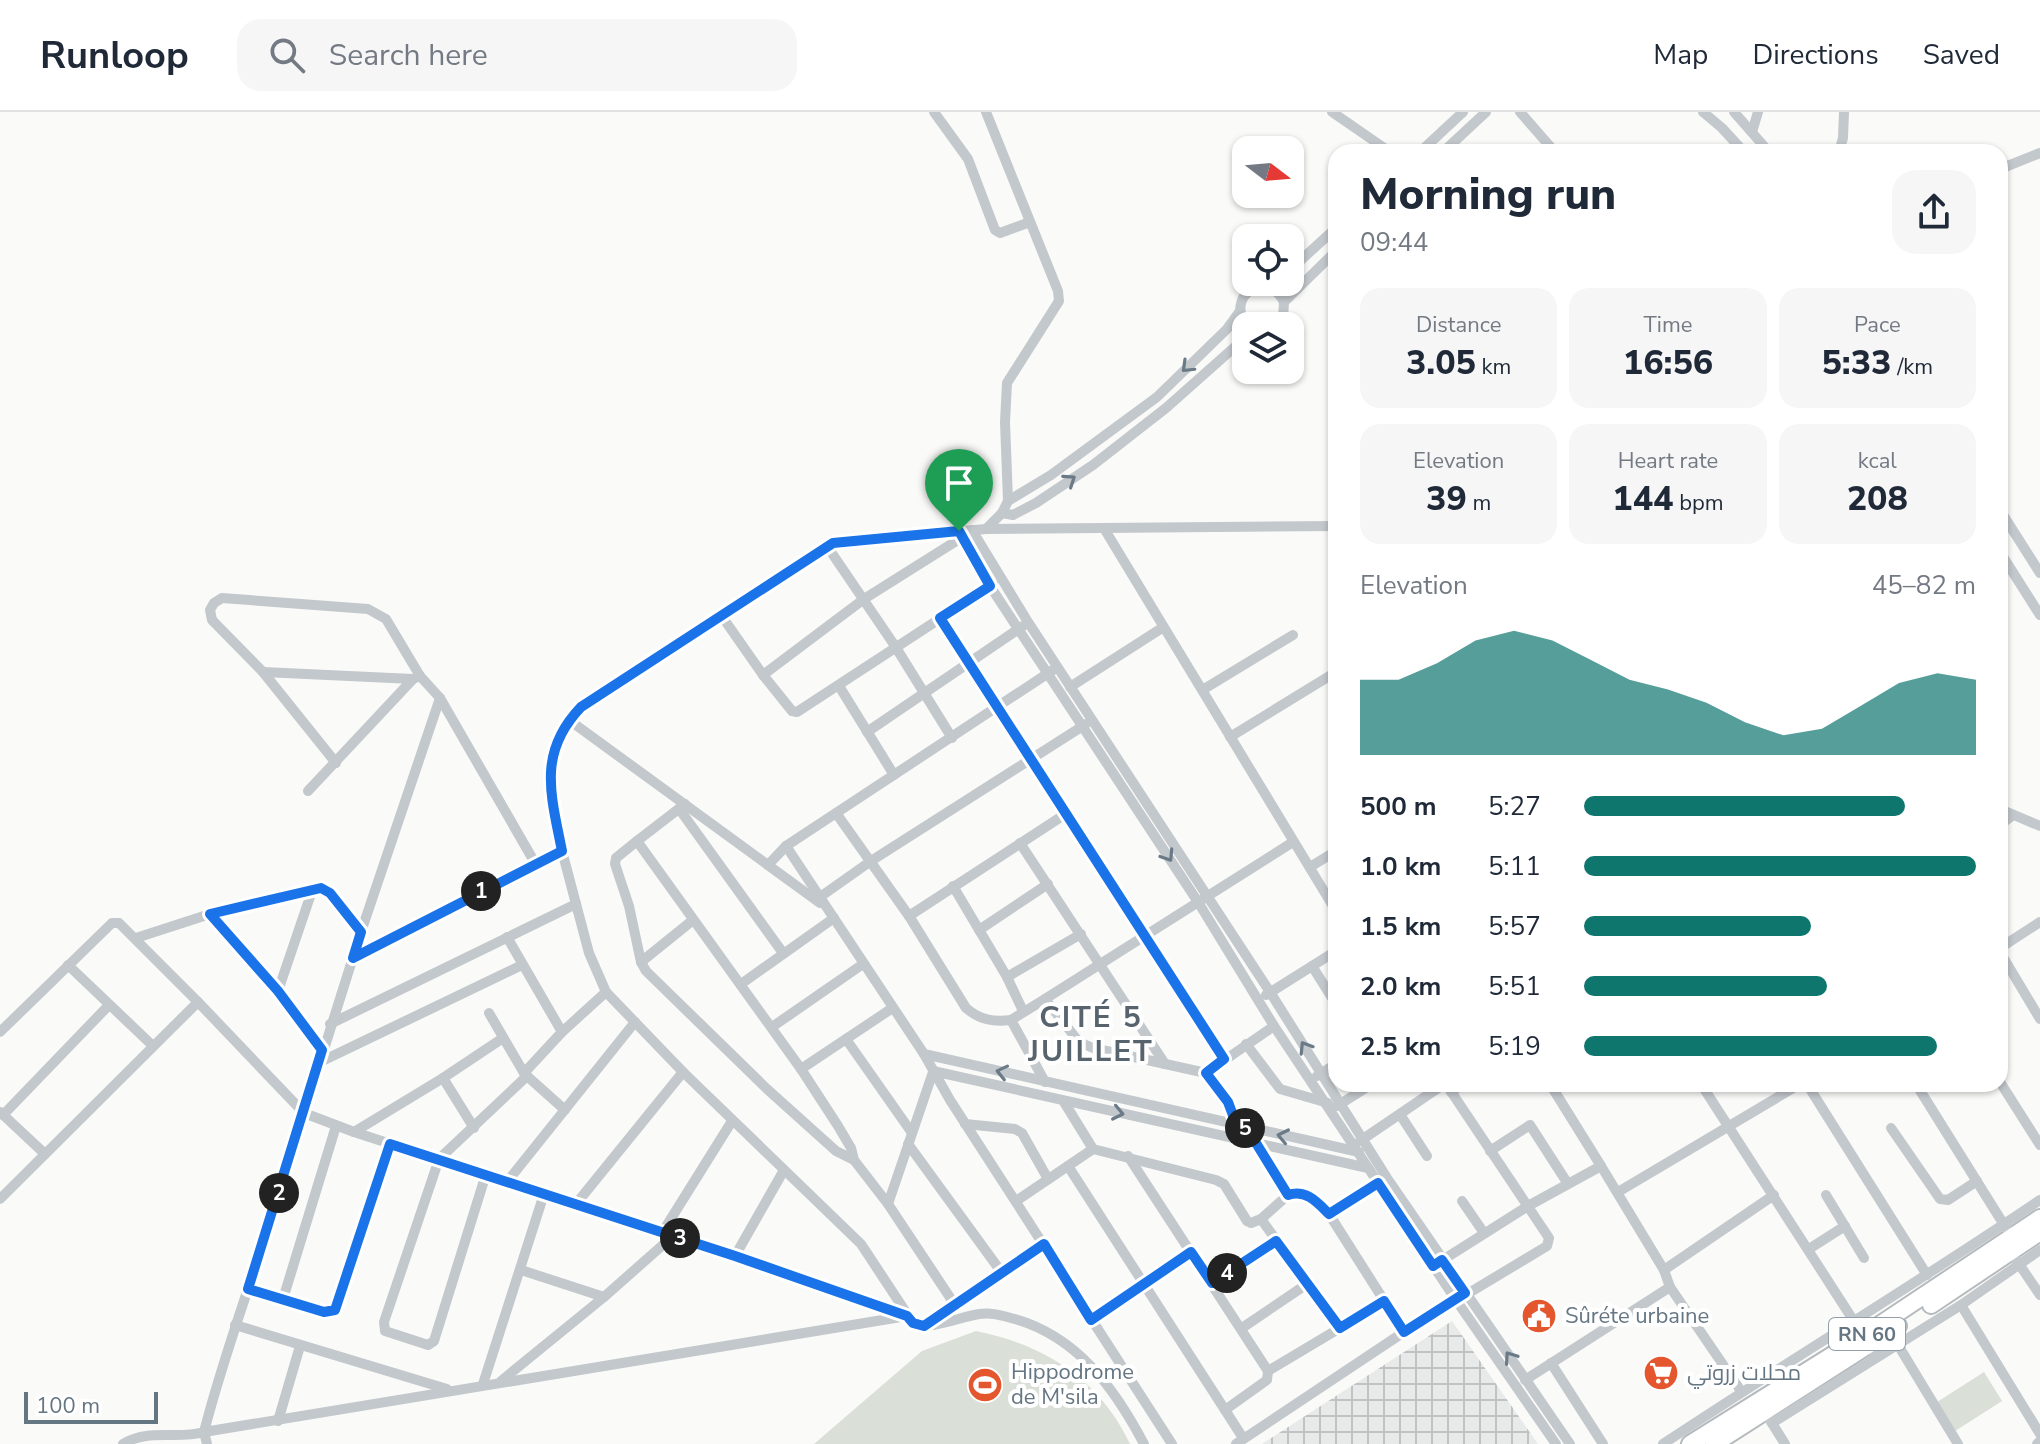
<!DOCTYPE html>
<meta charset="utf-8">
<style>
body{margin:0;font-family:"Nunito Sans",Cairo,sans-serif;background:#f6f6f7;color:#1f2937;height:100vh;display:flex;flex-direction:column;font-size:30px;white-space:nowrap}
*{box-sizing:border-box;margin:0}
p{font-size:26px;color:#747a83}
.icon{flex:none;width:44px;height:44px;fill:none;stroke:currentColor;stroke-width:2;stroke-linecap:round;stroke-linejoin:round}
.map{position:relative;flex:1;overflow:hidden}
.details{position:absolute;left:1328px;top:32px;width:680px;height:948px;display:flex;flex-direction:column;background:#fff;border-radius:24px;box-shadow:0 2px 6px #0004}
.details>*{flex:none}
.needle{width:52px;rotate:106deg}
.tools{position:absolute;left:1232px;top:24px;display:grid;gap:16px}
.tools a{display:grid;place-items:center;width:72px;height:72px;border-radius:16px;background:#fff;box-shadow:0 2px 6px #0004;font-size:40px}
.scale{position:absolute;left:24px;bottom:20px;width:134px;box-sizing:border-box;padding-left:8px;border:4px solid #657683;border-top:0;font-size:22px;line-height:28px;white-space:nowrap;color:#657683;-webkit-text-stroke:6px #fff;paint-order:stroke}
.pin{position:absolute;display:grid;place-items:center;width:68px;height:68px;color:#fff;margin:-82px -34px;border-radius:50% 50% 50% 0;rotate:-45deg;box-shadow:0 0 8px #0007}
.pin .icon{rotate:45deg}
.km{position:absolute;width:40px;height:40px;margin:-20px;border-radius:50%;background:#222;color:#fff;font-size:22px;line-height:40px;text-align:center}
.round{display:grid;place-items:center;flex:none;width:84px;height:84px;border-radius:24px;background:#f6f6f7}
.overview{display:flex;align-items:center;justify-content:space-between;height:136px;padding:0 32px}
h1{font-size:44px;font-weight:800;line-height:60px}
.metrics{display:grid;grid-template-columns:repeat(3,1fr);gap:12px;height:136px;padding:8px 32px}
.metrics div{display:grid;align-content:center;border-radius:20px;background:#f6f6f7;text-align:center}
.metrics b{font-size:34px;font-weight:800}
.metrics small{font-size:22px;font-weight:400}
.metrics p{font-size:22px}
.chart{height:224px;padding:16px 32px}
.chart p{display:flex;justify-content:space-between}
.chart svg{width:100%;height:144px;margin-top:8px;fill:#0f766e;opacity:.7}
ul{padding:0 32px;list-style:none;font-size:26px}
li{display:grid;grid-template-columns:128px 96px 1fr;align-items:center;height:60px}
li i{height:20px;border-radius:10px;background:#0f766e}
header{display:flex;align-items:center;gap:48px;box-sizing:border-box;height:112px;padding:0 40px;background:#fff;border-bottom:2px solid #e0e1e3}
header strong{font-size:38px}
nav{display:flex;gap:44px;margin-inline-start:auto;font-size:28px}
.search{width:560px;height:72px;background:#f6f6f7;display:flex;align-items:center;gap:20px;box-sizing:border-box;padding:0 28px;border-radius:24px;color:#747a83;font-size:30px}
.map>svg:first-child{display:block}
.industrial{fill:url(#industrial-grid)}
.pitch{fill:#dadfd7}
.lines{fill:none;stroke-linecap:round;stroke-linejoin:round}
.primary-casing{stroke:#b5babe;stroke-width:20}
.street{stroke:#c3c8cc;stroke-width:10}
.primary{stroke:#fff;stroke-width:16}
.oneway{stroke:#6a7a87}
.route-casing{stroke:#fff;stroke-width:16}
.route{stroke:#1a73e8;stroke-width:10}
.labels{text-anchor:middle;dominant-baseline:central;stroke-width:8;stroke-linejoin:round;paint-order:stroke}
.shield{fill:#fff;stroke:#939fa8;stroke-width:2}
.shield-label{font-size:20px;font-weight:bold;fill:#657683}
.poi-label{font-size:22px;fill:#657683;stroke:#fff;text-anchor:start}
.district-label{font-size:30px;font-weight:bold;letter-spacing:2px;fill:#57646e;stroke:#fff}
</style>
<header>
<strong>Runloop</strong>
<div class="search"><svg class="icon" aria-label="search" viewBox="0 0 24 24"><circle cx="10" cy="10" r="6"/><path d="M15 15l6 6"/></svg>Search here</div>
<nav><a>Map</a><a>Directions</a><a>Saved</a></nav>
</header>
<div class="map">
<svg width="2040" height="1332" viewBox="0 0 2040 1332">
<defs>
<pattern id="industrial-grid" width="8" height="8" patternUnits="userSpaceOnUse" patternTransform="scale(2)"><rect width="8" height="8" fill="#e8e9e9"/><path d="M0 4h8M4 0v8" fill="none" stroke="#c0c1c2"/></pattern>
</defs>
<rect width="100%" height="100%" fill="#fafaf8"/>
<path class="industrial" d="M1452,1209l86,123h-276z"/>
<g class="pitch">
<path d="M976,1219c69,14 123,48 154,113h-316l108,-93z"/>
<path d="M1984,1260l18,29 -50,32 -18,-29z"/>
</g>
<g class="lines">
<defs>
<g id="primary">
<path d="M1931,1193l109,-73"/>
<path d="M1690,1332l173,-108 177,-118"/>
<path d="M1714,1332l184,-118"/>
</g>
</defs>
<use href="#primary" class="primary-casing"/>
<g class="street">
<path d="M934,0l34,47 27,71 5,3 30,-11"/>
<path d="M986,0l72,179 1,10 -52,82 -2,39 3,79"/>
<path d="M1332,0l58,40"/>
<path d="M1520,0l35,40"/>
<path d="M1703,0l19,16 22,24"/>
<path d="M1734,0l35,40"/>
<path d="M1752,20l6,-20"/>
<path d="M1420,40l43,-40"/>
<path d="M1443,40l43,-40"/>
<path d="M1839,40l4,-14 1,-26"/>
<path d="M2000,57l40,-16"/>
<path d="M1290,158l46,-42"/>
<path d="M1284,190l52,-51"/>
<path d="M1248,214c-25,-28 18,-58 36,-24l-1,16 -6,8"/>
<path d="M2000,398l40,63"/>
<path d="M1002,401l11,2 23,-12 57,-38 73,-57 80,-71"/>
<path d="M986,417l16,-16 6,-12 43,-26 106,-78 70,-68 13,-18"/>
<path d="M972,418l56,92 242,370 117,186 183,266"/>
<path d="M1105,418l231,381"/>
<path d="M959,419l31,55 208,316 76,124 182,274 100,144"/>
<path d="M827,434l68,100 57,92"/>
<path d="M2000,440l40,63"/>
<path d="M721,503l42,60 29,36 5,1 196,-128"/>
<path d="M940,506l284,441"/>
<path d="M263,560l150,7"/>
<path d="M763,563l101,-76 97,-61"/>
<path d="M839,574l55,89"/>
<path d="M1070,575l92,-59"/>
<path d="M1204,577l89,-54"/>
<path d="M569,608l251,183"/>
<path d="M867,620l156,-106"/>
<path d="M1230,625l106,-65"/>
<path d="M336,651l-73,-91 -51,-52 -2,-10 4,-7 8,-5 146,11 18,10 34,57 20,22 95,165"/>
<path d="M308,679l105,-112 7,-3"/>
<path d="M685,692l-48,37 164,228 37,57 13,22 3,12 34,44 67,101"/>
<path d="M2000,697l40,17"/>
<path d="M680,698l103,143"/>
<path d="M836,701l73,103 57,92c14,12 27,14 45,12"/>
<path d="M2000,713l13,-10"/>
<path d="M637,729l-21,17 -1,6 14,42 12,56 5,9 121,118 69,62 18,9"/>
<path d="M1020,731l145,221"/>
<path d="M786,734l138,208 26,46 222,344"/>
<path d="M768,753l18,-19 267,-176"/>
<path d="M1310,755l26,-16"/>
<path d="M953,774l54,91 16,34"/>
<path d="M820,785l51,-36 215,-137"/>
<path d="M210,802l68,77 44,59"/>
<path d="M909,804l158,-103"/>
<path d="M979,818l69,-46"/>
<path d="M361,820l79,-234"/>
<path d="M507,825l55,95"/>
<path d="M2000,836l40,-26"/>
<path d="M2000,840l40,67"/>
<path d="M353,846l209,-107"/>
<path d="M641,850l52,-42"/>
<path d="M68,853l85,81"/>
<path d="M1312,854l24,38"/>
<path d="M1007,865l74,-43"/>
<path d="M741,872l93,-66"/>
<path d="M278,879l35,-103"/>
<path d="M1266,883l70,-44"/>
<path d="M1045,887l248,-157"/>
<path d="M489,901l35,60"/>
<path d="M330,912l246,-120"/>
<path d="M772,915l91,-63"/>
<path d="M0,920l112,-109h7l79,79 106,111 50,19 381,124 172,60 -703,116c16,-63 38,-124 58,-186 33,-104 66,-209 99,-314l-31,-39 -9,-5 -111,26 -74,24"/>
<path d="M846,927l66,94"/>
<path d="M1246,932l34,45 48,14"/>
<path d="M924,942l435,98"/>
<path d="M318,951l204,-98"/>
<path d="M801,957l90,-60"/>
<path d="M933,959l435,97"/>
<path d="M1206,961l68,-47"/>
<path d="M527,964l38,34"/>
<path d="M1317,964l19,-12"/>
<path d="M443,966l60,-40"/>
<path d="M1045,970l-34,-62 34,-21 34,43 14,6 113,25 22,29 9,24"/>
<path d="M2000,970l40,63"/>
<path d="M1701,972l176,273"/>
<path d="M1807,972l120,191"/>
<path d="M1916,972l90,144"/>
<path d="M1451,980l12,-8"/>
<path d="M1064,990l29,47 123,31 8,4 23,37 4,2 10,-4 27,-24"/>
<path d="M1337,994l35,-22"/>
<path d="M0,1000l45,42"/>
<path d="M3,1003l106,-110"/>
<path d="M1401,1004l26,40"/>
<path d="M965,1012l50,5 7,4 26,46"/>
<path d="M1891,1016l49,71 8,1 29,-19"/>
<path d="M354,1020l89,-54 31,50"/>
<path d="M1360,1029l84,-57"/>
<path d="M1256,1031l32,52c18,-6 29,7 41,19l54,-34"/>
<path d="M908,1032l94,129"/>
<path d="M1490,1039l40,-26 38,59"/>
<path d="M1128,1044l140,215 -1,9 -42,30 18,28"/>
<path d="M1068,1054l157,244"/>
<path d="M1601,1054l63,104 6,17"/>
<path d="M486,1062l-52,167 -6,4 -43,-14 -1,-9 55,-163 88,-83 -3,-3 38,-41 44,-40"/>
<path d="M507,1070l128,-160"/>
<path d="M1618,1080l182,-108"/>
<path d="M1826,1083l38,63"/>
<path d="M0,1087l198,-197"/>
<path d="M1016,1089l77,-52"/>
<path d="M1462,1089l22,32"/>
<path d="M576,1092l107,-132"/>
<path d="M888,1092l45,-132"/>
<path d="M1329,1102l75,118"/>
<path d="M1261,1107l79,109 44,-27"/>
<path d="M662,1121l70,-112"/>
<path d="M1809,1137l36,-23"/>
<path d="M735,1144l49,-86"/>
<path d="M2017,1149l23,34"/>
<path d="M1438,1151l90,-57 73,-40 -51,-82"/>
<path d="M521,1158l83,27"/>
<path d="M1664,1158l110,-75"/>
<path d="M1212,1171l64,-42"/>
<path d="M248,1177l76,23 11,-2 55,-166"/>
<path d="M283,1187l53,-173"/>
<path d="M1961,1193l79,129"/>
<path d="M1091,1208l100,-68"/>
<path d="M930,1210l114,-78"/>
<path d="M235,1213l212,64"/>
<path d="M1242,1216l65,-44"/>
<path d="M1895,1228l63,104"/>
<path d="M1551,1251l52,81"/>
<path d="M1268,1259l72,-43"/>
<path d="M1525,1268l145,-93 71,104"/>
<path d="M501,1269l103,-84 69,-61"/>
<path d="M483,1272l61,-190"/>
<path d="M1770,1308l15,24"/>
<path d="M278,1309l22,-75"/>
<path d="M1772,1311l189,-118 79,-55"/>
<path d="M123,1332c26,-16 53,-4 81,-12l3,12"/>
<path d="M1144,1332c-29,-55 -66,-107 -129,-125 -12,-3 -23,-7 -36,-5 -20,3 -48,17 -66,9l-52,-79 -178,-172 -77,-80 -17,-39 -27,-102 -11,-59 -1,-28 4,-15 7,-18 20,-24 252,-164 153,-14 350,-3"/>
<path d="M1236,1332l168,-112 143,-86 2,-8 -103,-154"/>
<path d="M1663,1332c125,-83 253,-160 377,-244"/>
<path d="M2037,1332l3,-3"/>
</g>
<use href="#primary" class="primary"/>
</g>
<defs><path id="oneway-chevron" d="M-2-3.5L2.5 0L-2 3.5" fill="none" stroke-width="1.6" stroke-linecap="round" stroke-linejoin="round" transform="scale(2)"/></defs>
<g class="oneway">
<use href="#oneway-chevron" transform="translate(1187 255) rotate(136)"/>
<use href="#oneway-chevron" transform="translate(1070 368) rotate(-34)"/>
<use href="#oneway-chevron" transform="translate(1168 744) rotate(57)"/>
<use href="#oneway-chevron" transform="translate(1305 935) rotate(-122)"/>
<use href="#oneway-chevron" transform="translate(1002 960) rotate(-167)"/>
<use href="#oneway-chevron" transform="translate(1118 1001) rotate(12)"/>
<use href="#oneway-chevron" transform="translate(1283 1024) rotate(-168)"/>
<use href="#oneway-chevron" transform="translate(1510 1245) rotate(-125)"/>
</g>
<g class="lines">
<defs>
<path id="route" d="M959,419l31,55 -50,32 284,441 -18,14 22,29 9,24 10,2 -3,12 12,3 32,52c18,-6 29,7 41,19l49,-31 55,83 9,-6 23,33 -61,39 -20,-31 -44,27 -64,-87 -64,42 -21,-31 -100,68 -47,-76 -120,82 -11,-3 -6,-7 -172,-60 -345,-112 -55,166 -11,2 -76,-23 74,-239 -44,-59 -68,-77 111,-26 9,5 31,39 -8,26 209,-107c-11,-56 -25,-98 19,-144l252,-164z"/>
</defs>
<use href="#route" class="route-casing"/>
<use href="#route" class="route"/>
</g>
<defs>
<symbol id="civic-disc" viewBox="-11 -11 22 22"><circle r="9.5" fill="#e4572e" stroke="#fff"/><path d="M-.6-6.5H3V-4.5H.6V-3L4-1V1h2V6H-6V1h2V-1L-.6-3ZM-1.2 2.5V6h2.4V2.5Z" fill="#fff"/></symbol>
<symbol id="supermarket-disc" viewBox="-11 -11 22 22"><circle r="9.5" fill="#e4572e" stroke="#fff"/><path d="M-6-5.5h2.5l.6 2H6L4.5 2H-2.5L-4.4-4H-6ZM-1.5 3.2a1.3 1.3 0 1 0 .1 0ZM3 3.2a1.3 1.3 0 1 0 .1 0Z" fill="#fff"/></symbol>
<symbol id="stadium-disc" viewBox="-11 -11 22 22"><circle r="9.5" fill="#e4572e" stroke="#fff"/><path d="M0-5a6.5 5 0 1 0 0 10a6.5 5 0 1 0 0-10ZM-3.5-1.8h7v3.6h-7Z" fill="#fff"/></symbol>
</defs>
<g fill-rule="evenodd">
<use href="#civic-disc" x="1519" y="1184" width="40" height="40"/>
<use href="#supermarket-disc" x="1641" y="1241" width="40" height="40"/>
<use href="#stadium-disc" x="965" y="1253" width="40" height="40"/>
</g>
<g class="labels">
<rect class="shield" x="1829" y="1206" width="76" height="32" rx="6"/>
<g class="shield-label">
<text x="1867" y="1222">RN 60</text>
</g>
<g class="poi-label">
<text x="1565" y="1204">Sûréte urbaine</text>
<text x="1011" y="1260">Hippodrome<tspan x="1011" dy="25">de M'sila</tspan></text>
<text x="1687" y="1261">محلات زروتي</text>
</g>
<g class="district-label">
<text x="1091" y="905">CITÉ 5<tspan x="1091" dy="34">JUILLET</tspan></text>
</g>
</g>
</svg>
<div class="tools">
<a><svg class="needle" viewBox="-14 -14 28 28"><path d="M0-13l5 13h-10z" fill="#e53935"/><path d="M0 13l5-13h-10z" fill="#747a83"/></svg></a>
<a><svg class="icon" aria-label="locate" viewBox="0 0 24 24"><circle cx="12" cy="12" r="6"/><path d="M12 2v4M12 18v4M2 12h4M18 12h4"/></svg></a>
<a><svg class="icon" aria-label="layers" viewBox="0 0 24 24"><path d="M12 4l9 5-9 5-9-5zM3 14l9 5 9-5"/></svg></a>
</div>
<div class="scale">100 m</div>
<div class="pin" style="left:959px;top:419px;background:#1e9e55"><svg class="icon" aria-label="arrive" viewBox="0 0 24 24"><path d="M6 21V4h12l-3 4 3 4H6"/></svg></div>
<b class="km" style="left:481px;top:779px">1</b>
<b class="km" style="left:279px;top:1081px">2</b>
<b class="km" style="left:680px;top:1126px">3</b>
<b class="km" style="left:1227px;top:1161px">4</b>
<b class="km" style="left:1245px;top:1016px">5</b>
<section class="details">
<div class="overview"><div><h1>Morning run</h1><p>09:44</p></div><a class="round"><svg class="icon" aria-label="share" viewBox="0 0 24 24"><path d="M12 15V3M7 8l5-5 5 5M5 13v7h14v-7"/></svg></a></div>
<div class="metrics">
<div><p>Distance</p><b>3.05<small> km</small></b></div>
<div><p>Time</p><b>16:56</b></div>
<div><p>Pace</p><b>5:33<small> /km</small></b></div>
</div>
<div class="metrics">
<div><p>Elevation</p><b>39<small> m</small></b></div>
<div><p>Heart rate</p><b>144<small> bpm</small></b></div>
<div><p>kcal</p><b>208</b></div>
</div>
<div class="chart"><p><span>Elevation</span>45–82 m</p>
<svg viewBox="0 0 160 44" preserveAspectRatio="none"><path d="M0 44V21L10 21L20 16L30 9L40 6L50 9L60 15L70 21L80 24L90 28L100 34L110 38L120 36L130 29L140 22L150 19L160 21V44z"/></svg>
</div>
<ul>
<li><b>500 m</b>5:27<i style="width:82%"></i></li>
<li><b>1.0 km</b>5:11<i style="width:100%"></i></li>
<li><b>1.5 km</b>5:57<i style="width:58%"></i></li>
<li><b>2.0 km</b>5:51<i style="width:62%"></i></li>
<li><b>2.5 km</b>5:19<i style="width:90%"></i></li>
</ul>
</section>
</div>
